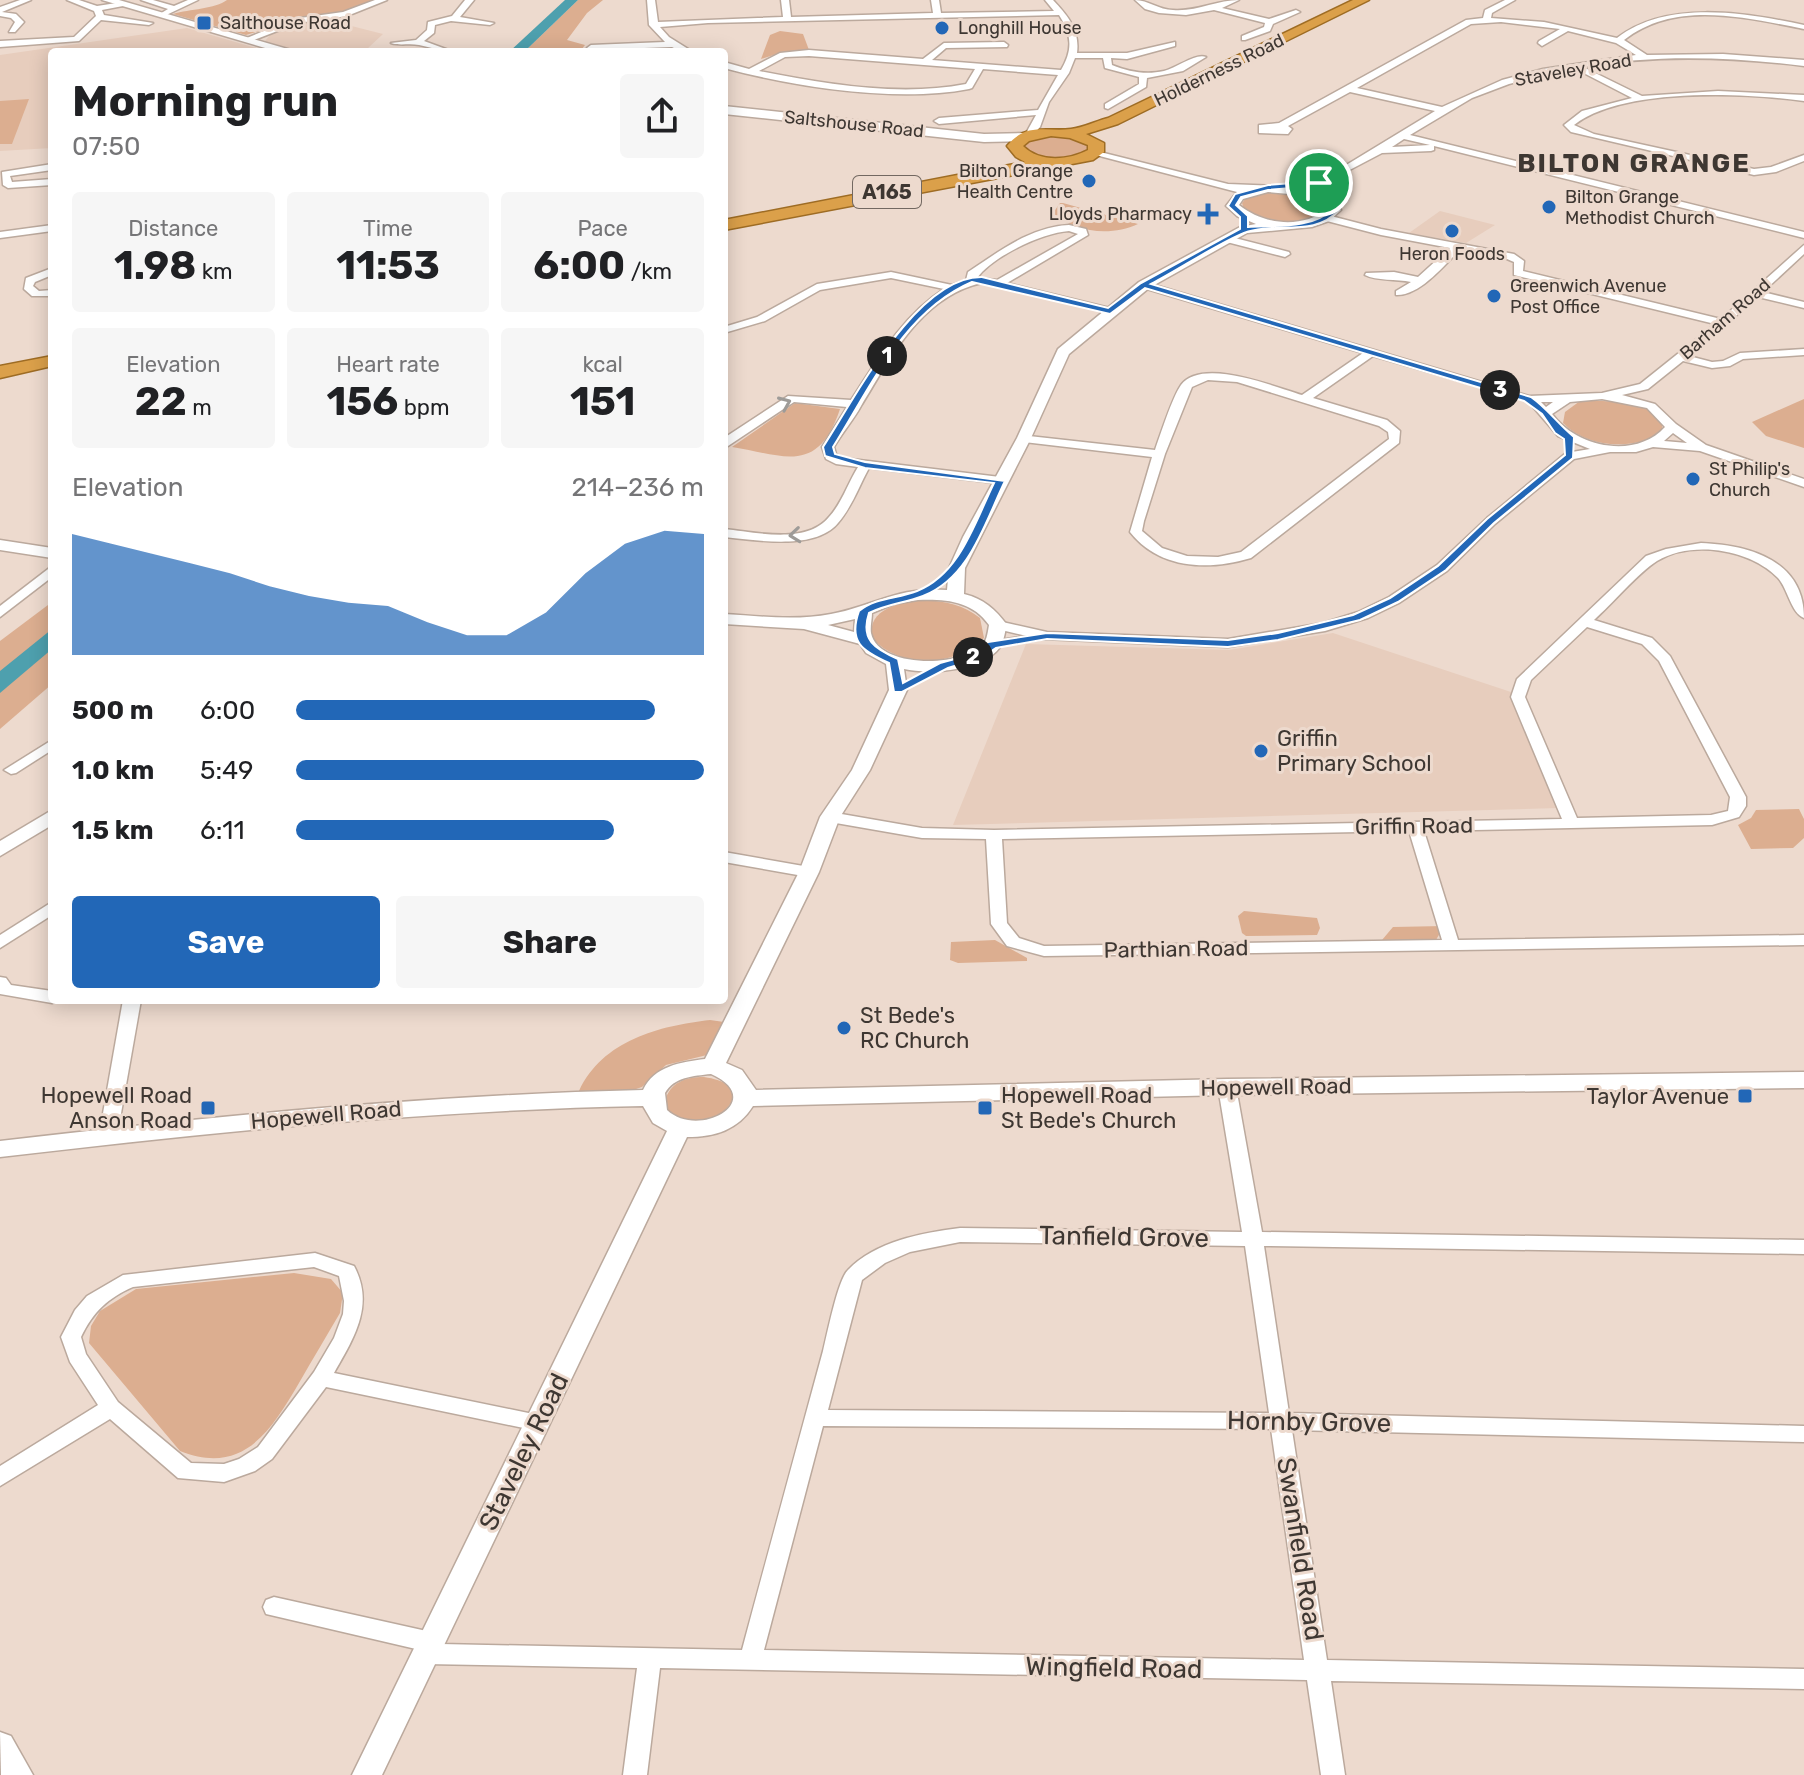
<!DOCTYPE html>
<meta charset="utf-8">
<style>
body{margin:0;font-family:Rubik,sans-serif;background:#f6f6f6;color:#202124;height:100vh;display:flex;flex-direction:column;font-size:30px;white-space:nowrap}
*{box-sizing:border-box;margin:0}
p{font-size:26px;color:#757577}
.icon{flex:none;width:44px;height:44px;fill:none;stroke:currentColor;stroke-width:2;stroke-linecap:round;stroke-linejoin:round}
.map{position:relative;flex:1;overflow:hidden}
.drawer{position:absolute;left:48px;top:48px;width:680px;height:956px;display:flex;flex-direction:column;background:#fff;border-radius:8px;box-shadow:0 4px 20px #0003}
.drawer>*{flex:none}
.pin{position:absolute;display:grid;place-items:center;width:68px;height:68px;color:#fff;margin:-34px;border:4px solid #fff;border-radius:50%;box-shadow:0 2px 8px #0007}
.km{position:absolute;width:40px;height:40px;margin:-20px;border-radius:50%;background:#222;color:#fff;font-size:22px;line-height:40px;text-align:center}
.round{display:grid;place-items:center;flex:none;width:84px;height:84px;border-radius:8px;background:#f6f6f6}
.head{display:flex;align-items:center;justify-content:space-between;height:136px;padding:0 24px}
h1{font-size:44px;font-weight:700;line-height:60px}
.stats{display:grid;grid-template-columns:repeat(3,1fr);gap:12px;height:136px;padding:8px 24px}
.stats div{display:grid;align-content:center;border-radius:8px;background:#f6f6f6;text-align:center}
.stats b{font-size:40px;font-weight:700}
.stats small{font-size:22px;font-weight:400}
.stats p{font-size:22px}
.chart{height:224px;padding:16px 24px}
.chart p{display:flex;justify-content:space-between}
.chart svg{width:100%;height:144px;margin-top:8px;fill:#2267b7;opacity:.7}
.action{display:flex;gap:16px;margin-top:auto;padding:16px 24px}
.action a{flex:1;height:92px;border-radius:8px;background:#2267b7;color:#fff;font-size:32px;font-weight:700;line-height:92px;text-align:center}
.action a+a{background:#f6f6f6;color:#202124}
ul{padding:0 24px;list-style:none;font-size:26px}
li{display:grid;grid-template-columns:128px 96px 1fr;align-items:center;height:60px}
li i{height:20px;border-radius:10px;background:#2267b7}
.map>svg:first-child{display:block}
.built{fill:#e7cdbd}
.green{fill:#dcae90}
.water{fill:#4ea0ae}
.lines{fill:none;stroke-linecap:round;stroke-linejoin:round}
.minor-casing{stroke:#bba99d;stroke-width:3}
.tertiary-casing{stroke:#bba99d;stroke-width:3}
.secondary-casing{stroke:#bba99d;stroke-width:3}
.trunk-casing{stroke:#9e6c24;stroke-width:3}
.minor{fill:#fff;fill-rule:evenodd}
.tertiary{fill:#fff;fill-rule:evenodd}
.secondary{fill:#fff;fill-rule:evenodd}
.trunk{fill:#dba04a;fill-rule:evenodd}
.oneway{stroke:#9e9b98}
.route{fill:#2267b7;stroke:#fff;stroke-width:2;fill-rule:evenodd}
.poi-dot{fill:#2267b7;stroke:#eddace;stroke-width:3}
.labels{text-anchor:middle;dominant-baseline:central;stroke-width:6;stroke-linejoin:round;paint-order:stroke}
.far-poi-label{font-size:18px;fill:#3e3732;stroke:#eddace;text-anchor:start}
.far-street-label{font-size:18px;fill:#3e3732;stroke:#eddace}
.shield{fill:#eddace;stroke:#726861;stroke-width:2}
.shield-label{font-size:20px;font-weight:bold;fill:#3e3732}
.poi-label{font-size:22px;fill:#3e3732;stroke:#eddace;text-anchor:start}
.street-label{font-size:22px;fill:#3e3732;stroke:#eddace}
.far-district-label{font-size:26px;font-weight:bold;letter-spacing:2px;fill:#3e3732;stroke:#eddace}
.near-street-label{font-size:26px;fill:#3e3732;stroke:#eddace}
</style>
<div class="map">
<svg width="1804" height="1775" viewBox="0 0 1804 1775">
<rect width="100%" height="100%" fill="#eddace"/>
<g class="built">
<path d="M324,19l59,15 -15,14 -10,4h-54l-40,-10 8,-9 28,-11z"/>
<path d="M187,28l83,24h-218v96l-52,3v-96z"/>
<path d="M1440,211l55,14 -29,18 -57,-10z"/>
<path d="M1333,633l184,61 42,114 -606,17 73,-181 203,6z"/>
</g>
<g class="green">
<path d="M227,0h150l-29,11 -53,9 -49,15 -73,-21c17,-5 42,-5 54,-14z"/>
<path d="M578,0h25l-16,13 -20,27 18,5 -4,5 -57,2z"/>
<path d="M780,31l23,3 6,16 -26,2 -22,7 9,-24z"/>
<path d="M29,99l-17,45h-12v-43z"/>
<path d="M1055,134l32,8 3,8c-17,14 -49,10 -68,-1l1,-7z"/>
<path d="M1270,191l46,6 12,11 -1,3c-23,17 -60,14 -83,-2l-2,-6 4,-5z"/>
<path d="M1060,203h3l75,21c-28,13 -64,8 -85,-11z"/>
<path d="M1804,399v49l-38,-12 -14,-14z"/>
<path d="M1580,401c19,-1 96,-1 80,34 -31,14 -71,14 -97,-12l2,-11z"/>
<path d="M795,403l45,6c-22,67 -57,46 -108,38z"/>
<path d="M924,600c22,1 39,5 56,18l4,20c-30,29 -83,32 -112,0 -6,-30 30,-36 52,-38z"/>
<path d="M52,602v82l-52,45v-88z"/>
<path d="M1799,809l5,10v19l-11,10 -42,1 -13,-24 13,-7 5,-8z"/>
<path d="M1244,911l73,7 3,10 -3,7 -71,1 -4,-3 -4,-17z"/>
<path d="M1444,926l-8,14h-54l11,-13z"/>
<path d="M995,940l32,18v3l-69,2 -8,-3 1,-18z"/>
<path d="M710,1020l14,2 -11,28 -6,5 -41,10 -24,22 -9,3 -54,1c24,-51 80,-65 131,-71z"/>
<path d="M704,1077c80,12 -29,81 -39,24 5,-19 21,-24 39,-24z"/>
<path d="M294,1273l37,6 12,14 -3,20c-14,24 -28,47 -41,70 -28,48 -56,93 -119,68l-91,-108 2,-17 9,-15 36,-22z"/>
</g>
<g class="water">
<path d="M565,0h13l-54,52h-15z"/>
<path d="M52,629v20l-52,44v-22z"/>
</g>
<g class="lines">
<defs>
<g id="minor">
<path d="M20,0h11l-29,12 14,2 8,8 -9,10h-6l6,-10 -4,-4 -11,-2v-9z"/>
<path d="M67,0h12l18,6 26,-4v4l-21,4 2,5 49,8 -4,2 -48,-5 -22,21 -79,6v-6l74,-4 22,-21 -2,-5z"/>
<path d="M141,0h12l21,6 14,-6h10l-36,17 -4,-2 10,-6z"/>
<path d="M375,0h12l-40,16 -49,7 -49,19 -7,-2 51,-21 50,-7z"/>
<path d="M465,0h9l-14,17 34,6 -4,2 -39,-4 -16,4 -1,8 -10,8 30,11c-13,0 -23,-5 -35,-7 -10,-2 -19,1 -28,-2l25,-3 11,-10 1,-8 24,-6z"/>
<path d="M647,0h8l3,22 125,-5 -2,-17h8l2,17 142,-4 -2,-13h8l2,13 113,-2 -9,-11h8c15,16 27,30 24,53h50l48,-11v4l-48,13 -16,-1 1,7c17,7 34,10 52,6 13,-3 31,-18 42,-14l-23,14 -36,7 -1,9 -38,22 -3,-1v-4l34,-20v-7l-34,-9 -2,-10h-28l-6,15 -20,29 -9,25 -10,11 -5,-3 11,-20 -97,9 -5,-3 5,-3 99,-8 20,-35 -75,-6 -11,19 -3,1c-72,14 -174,-2 -245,-21v-6l25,7 31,-16 29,-3 114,9 21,-16 60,-1 4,3 -1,2 -61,1 -14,12 129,10c12,-20 11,-35 -2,-55l-351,8 -48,4 9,10 24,15h-11l-10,-5 -84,3 -1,-2 4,-3 74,-3 -16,-17zM809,56l166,13 -9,15c-66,13 -142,0 -207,-13l26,-14z"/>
<path d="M1135,0c13,0 24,10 38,10 23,2 44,-10 66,-10l-17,8 47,11 27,-9 4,2 -27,12 -3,7 -25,9h-3v-4l22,-9 1,-4 -51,-13 -28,5 -27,-2 -14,-4z"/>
<path d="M1505,0h10l-23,13 -1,5 53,4 73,16c49,-38 126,-26 187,-13v4c-61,-12 -129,-29 -180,11l23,15 76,-1 81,6v6c-73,-9 -148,-12 -221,1l59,29 76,-5 86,4v6c-60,-8 -181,-14 -230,24l20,9 160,35 17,-2 33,-12v6l-28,11 -22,3 -183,-43 -7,-7 18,-14 50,-13 -58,-30 -65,16 -37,14 -62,37 394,97v6l-370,-92v4l-3,1 -49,2 -61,32 -38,5v-4l29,-5 26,-11 97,-59 -85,-19 -62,34 4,3 -4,5 -29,-1v-8l20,-2 187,-103 17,-2 2,-8zM1501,22l59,7 -21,12 -1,2 4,3 26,-15 48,12 20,12 -93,14 -41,11 -60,27 -85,-19 114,-64zM1404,139l26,6 -38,2z"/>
<path d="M52,164v6l-42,6 2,6 40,-3v6l-44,3 -5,-3 -1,-13z"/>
<path d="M1327,215l54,14 133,25 10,7 -1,10 198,48 83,-74v9l-41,38 41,10v6l-46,-11 -69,59 23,6 11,-1 17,-8 64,-4v6l-61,4 -13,7 -18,2 -29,-7 -35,28 -26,6 33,9 21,20 30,21 98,34v8l-104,-36 -47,-4 -17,5h-26l-36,7 -79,65 -48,47 -48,32 -31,15 -43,13 -97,16 -185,-8 -56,9 -2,-3 2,-3 40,-6 -34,-8 -2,-3 7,-4 49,11 181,7 95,-16 35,-11 31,-15 48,-32 50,-47 79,-65 24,-4 -32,-13 -25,-29v-5l-160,-46 -60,42 74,22 13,11 -1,12 -148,115c-43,13 -92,11 -121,-26l22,-75 -128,-15 -6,-4 2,-3 135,15c6,-17 17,-52 26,-65 21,-28 94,2 121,10l61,-42 -223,-66v-4h8l381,113 73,-3 38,-9 75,-60 -201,-49v-13l-7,-3 -47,-9c-16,15 -40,46 -64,45v-4l15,-9c-14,-3 -35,-1 -46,-7l1,-2 28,-1 24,5 32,-29 -69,-13 -58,-15v-4zM1208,380l29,2 142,44 9,6 1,7 -148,113 -23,5 -31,-1 -25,-8 -20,-17 2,-10 21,-67 27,-67zM1602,399l45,9 18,19c-30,33 -89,20 -113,-13l18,-12zM1541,402h12l-7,5zM1673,433l14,10 -23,-2z"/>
<path d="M52,225v6l-52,7v-6z"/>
<path d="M1069,225l17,4 2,6 -81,48 107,26v4l-132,-30c-61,13 -92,76 -121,123 -7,13 -19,27 -27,41l2,7 7,4 157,19 6,4 -2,3 -135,-16c-10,18 -17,39 -31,55 -23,28 -82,17 -114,14v-8c31,3 82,16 105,-12 13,-14 19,-34 29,-50l-22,-3 -10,-5 -4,-12 25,-40 -53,-5 -66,44 -4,1v-9l64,-42 63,4c26,-40 52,-85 93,-111l-53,-11 -71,12 -55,31 -41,12v-6l33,-10 60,-33 74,-12 61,13 14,-5 2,-8c32,-21 62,-45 101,-47zM1069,231l9,3 -81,46 -20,-2c16,-22 65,-45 92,-47z"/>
<path d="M1227,236l62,16 1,2 -5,3 -62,-16 -1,-2z"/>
<path d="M52,268v7l-17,7 -2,4 6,5 13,-1v6h-20l-8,-7 2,-11z"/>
<path d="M1701,543c48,2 103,17 103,75 -13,-5 -16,-29 -26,-40 -28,-29 -86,-38 -121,-17 -19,12 -45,43 -63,59l58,18 18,18 76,141v9l-7,11 -27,8 -288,6 34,109 346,-5v10l-760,11 -37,-10 -16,-22 -5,-85 -64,-1 -92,-16 -8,-5 8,-5 92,16 72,2 568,-11 -51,-122 6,-18 129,-123 20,-7zM1587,627l55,17 17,17 71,136 -2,14 -17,4 -134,3 -52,-121 6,-17zM1409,831l33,109 -398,6 -25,-8 -12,-15 -5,-84z"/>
<path d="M52,566v11l-52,40v-11z"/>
<path d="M52,740v10l-36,23 -5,1 -7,-4z"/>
<path d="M724,852l85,15 8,5 -8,5 -85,-15z"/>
<path d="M52,902v13l-52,33v-13z"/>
<path d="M0,977l6,1 5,7 41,6v9h7l-7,3 -52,-9z"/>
<path d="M123,1000h18l-24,136 -3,5h-12l-3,-5z"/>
<path d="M1227,1081l6,2 3,4 26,145 542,8v14l-540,-8 25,167 515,13v16l-512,-12 35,230 477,9v20l-473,-8 14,94h-24l-14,-95 -647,-12 -13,107h-24l14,-107 -212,-4 -8,-3 -3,-7 2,-5 -150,-35 -3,-7 3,-7 8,-3 157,35 8,3 2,9 301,6c27,-101 54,-200 81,-299 4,-16 15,-72 25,-81 28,-29 74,-37 112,-42l282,4 -24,-145 3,-4zM960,1242l285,4 24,167 -441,-3 34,-130 23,-17 25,-11zM823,1426l448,3 33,231 -540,-10z"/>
<path d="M315,1253l39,13c21,39 0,72 -20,107l204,42 7,2 3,6 -3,6 -7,2 -212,-44 -54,72 -17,12 -31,11 -46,-4 -68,-59 -110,67v-20l98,-61 -28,-43 -9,-25 14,-27 12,-14 36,-21zM314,1267l25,9 5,25 -1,13 -9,24 -20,34 -56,75 -19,12 -15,5 -33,-1 -73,-61 -32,-48 -5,-17c12,-25 27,-39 52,-50z"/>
</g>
<g id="tertiary">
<path d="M1092,150l136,34 78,3 22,7 13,16 -12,11 -17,6 -65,6 -98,55 -80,66 -38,84 -66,130 -1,26c20,5 31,15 43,31 -2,6 -3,14 -5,19 -15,27 -72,31 -98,25l3,21 -37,80 -30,47 -21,55 -93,191 16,7 14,20 471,-11 577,-7v16l-577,7 -474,11c-15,24 -38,31 -66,31l-305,638h-30l315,-644 -14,-8 -10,-17c-215,4 -429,26 -643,51v-16c214,-25 428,-46 643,-51 11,-24 38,-28 62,-31l94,-187 21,-55 32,-47 37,-80 -3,-26 -20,-11 -6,-9 -56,-15 -80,-5v-10c36,2 71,7 107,0 43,-8 68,-28 116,-24l2,-22 14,-31 54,-99 41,-89 81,-67 101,-55 16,-3 -19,-8 -11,-10 11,-14 -145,-38zM1268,192l43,4 17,13c-26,20 -64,16 -89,-4l4,-6zM918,600c28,-1 54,1 71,25 -1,6 -2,14 -5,18 -19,25 -106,26 -113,-10 -1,-6 1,-14 1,-20l22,-9zM855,619l-1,13 -26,-7zM711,1074c58,26 -12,66 -44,36l-2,-17c9,-16 28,-17 46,-19z"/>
<path d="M0,540l52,8v10l-52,-8z"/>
<path d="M52,810v15l-52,31v-15z"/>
<path d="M0,1732l11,4 22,39h-32z"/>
</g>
<g id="secondary">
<path d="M102,0h17l179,52h-19z"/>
<path d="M724,106l260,28 40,-1 6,4 -6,4 -40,1 -260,-28z"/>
</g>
<g id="trunk">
<path d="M1353,0h16l-251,124 -32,10 18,9v9l-11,8 -369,70v-10l301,-58 -9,-5 -9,-11c19,-24 39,-14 64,-17 12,-1 25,-8 37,-11zM1051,136l19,2 18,7v5c-19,10 -48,13 -65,-4l6,-5z"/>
<path d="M52,356v10l-52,12v-12z"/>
</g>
</defs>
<use href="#minor" class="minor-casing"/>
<use href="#tertiary" class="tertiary-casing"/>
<use href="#secondary" class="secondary-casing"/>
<use href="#trunk" class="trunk-casing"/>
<use href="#minor" class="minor"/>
<use href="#tertiary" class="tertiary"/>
<use href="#secondary" class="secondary"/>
<use href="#trunk" class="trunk"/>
</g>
<defs><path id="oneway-chevron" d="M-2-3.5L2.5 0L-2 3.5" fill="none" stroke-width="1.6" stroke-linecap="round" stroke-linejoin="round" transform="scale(2)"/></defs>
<g class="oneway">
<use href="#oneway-chevron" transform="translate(785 403) rotate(-23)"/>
<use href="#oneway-chevron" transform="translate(795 535) rotate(174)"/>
</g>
<path class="route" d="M1319,181l4,2 -1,10 12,7 5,10c-24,28 -64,11 -95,23 -29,12 -64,36 -93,51l380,113c17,12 27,27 43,40l-1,21 -79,65 -48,47 -48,32 -38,18 -82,20 -50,7 -181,-8 -51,9 -15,10 -33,10 -46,24h-8l-5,-29c-27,-12 -41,-21 -30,-52 17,-14 38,-12 58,-20 43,-17 58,-69 77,-108l-129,-15 -40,-12 -2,-9c32,-49 94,-171 159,-170l126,31 33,-25 99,-54v-12l-12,-11 7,-12 33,-9zM1315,186l-1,8 14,9 3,7c-18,19 -58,15 -83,17v-11l-12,-11 5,-8 27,-7zM972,282l138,32 35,-26 379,113 18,13 13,19 9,6 1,16 -78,64 -49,47 -48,32 -37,17 -75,18 -50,7 -181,-7 -59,9 -15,12 -33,9 -37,20 -5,-24c-23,-10 -38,-19 -29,-46 18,-9 36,-10 54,-17 47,-18 62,-74 82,-115l-140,-19 -30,-8 -2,-7c37,-59 71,-136 139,-165z"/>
<g class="poi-dot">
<rect x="196" y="15" width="16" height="16" rx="4"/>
<circle cx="942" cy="28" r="8"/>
<circle cx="1089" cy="181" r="8"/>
<circle cx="1549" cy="207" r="8"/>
<path d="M1204 202h8v8h8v8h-8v8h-8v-8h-8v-8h8z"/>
<circle cx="1452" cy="231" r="8"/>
<circle cx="1494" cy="296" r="8"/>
<circle cx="1693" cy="479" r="8"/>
<circle cx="1261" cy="751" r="8"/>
<circle cx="844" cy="1028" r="8"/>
<rect x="1737" y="1088" width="16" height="16" rx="4"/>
<rect x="200" y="1100" width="16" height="16" rx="4"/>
<rect x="977" y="1100" width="16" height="16" rx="4"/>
</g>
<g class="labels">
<g class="far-poi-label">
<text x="220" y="23">Salthouse Road</text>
<text x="958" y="28">Longhill House</text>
<text x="1073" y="171" text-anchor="end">Bilton Grange<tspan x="1073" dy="21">Health Centre</tspan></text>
<text x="1565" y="197">Bilton Grange<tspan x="1565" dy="21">Methodist Church</tspan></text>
<text x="1192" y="214" text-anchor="end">Lloyds Pharmacy</text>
<text x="1452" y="254" text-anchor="middle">Heron Foods</text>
<text x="1510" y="286">Greenwich Avenue<tspan x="1510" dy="21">Post Office</tspan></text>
<text x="1709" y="469">St Philip's<tspan x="1709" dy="21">Church</tspan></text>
</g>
<g class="far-street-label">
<text transform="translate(1219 70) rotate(-26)">Holderness Road</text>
<text transform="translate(1573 70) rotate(-10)">Staveley Road</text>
<text transform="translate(854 124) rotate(6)">Saltshouse Road</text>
<text transform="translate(1725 319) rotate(-41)">Barham Road</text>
</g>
<rect class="shield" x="853" y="176" width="68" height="32" rx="6"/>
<g class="shield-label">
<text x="887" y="192">A165</text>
</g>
<g class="poi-label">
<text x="1277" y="738">Griffin<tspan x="1277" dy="25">Primary School</tspan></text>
<text x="860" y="1015">St Bede's<tspan x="860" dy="25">RC Church</tspan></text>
<text x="192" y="1095" text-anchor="end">Hopewell Road<tspan x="192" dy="25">Anson Road</tspan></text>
<text x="1001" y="1095">Hopewell Road<tspan x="1001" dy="25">St Bede's Church</tspan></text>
<text x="1729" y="1096" text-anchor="end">Taylor Avenue</text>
</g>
<g class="street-label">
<text transform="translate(1414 826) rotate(-1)">Griffin Road</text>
<text transform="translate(1176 949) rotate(-1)">Parthian Road</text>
<text transform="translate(1276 1087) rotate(-1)">Hopewell Road</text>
<text transform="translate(326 1115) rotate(-5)">Hopewell Road</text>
</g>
<g class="far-district-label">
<text x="1634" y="163">BILTON GRANGE</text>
</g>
<g class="near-street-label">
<text transform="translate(1124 1237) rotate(1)">Tanfield Grove</text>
<text transform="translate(1309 1422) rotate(1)">Hornby Grove</text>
<text transform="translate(524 1452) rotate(-64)">Staveley Road</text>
<text transform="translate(1300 1549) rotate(81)">Swanfield Road</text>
<text transform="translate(1114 1668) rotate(1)">Wingfield Road</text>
</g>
</g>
</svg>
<div class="pin" style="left:1319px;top:183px;background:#1e9e55"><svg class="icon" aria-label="arrive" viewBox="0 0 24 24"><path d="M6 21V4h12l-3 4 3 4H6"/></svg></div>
<b class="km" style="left:887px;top:356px">1</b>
<b class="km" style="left:973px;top:657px">2</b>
<b class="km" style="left:1500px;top:390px">3</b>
<section class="drawer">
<div class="head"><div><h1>Morning run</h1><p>07:50</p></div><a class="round"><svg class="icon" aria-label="share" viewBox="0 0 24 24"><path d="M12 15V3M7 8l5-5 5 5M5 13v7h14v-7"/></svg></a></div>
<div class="stats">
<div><p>Distance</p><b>1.98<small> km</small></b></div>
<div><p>Time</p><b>11:53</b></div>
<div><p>Pace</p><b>6:00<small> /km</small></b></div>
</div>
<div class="stats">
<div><p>Elevation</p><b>22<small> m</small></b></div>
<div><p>Heart rate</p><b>156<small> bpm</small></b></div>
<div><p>kcal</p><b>151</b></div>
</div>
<div class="chart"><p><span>Elevation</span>214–236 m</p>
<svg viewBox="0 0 160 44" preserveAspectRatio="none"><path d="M0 44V7L10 10L20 13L30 16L40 19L50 23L60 26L70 28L80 29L90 34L100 38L110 38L120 31L130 19L140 10L150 6L160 7V44z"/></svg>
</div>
<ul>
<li><b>500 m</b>6:00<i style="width:88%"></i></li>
<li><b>1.0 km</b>5:49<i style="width:100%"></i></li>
<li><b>1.5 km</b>6:11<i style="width:78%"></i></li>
</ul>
<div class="action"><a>Save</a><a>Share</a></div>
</section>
</div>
